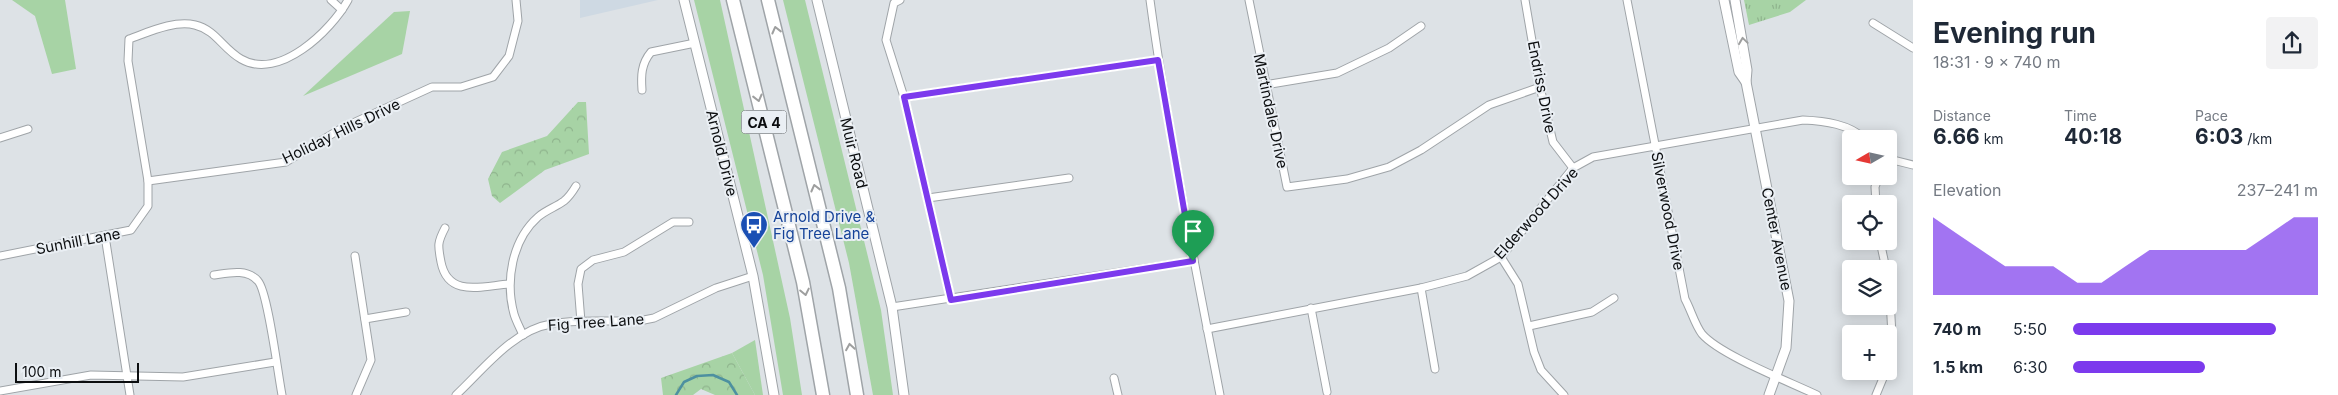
<!DOCTYPE html>
<meta charset="utf-8">
<style>
body{margin:0;font-family:Inter,sans-serif;background:#f2f2f3;color:#1f2937;height:100vh;display:flex;flex-direction:column;font-size:19px;white-space:nowrap}
*{box-sizing:border-box;margin:0}
p{font-size:16px;color:#747a83}
.icon{flex:none;width:28px;height:28px;fill:none;stroke:currentColor;stroke-width:2;stroke-linecap:round;stroke-linejoin:round}
.map{position:relative;flex:1;overflow:hidden}
.drawer{display:flex;flex-direction:column;background:#fff;width:425px}
.drawer>*{flex:none}
.needle{width:32px;rotate:261deg}
.controls{position:absolute;left:1842px;top:130px;display:grid;gap:10px}
.controls a{display:grid;place-items:center;width:55px;height:55px;border-radius:5px;background:#fff;box-shadow:0 2px 12px #0003;font-size:25px}
.scale{position:absolute;left:15px;bottom:12px;width:124px;box-sizing:border-box;padding-left:5px;border:2px solid #0c0e10;border-top:0;font-size:14px;line-height:18px;white-space:nowrap;color:#0c0e10;-webkit-text-stroke:4px #eaeff4;paint-order:stroke}
.pin{position:absolute;display:grid;place-items:center;width:42px;height:42px;color:#fff;margin:-51px -21px;border-radius:50% 50% 50% 0;rotate:-45deg;box-shadow:0 0 5px #0007}
.pin .icon{rotate:45deg}
.round{display:grid;place-items:center;flex:none;width:52px;height:52px;border-radius:5px;background:#f2f2f3}
.head{display:flex;align-items:center;justify-content:space-between;height:85px;padding:0 20px}
h1{font-size:28px;font-weight:700;line-height:38px}
.metrics{display:grid;grid-template-columns:repeat(3,1fr);gap:8px;height:85px;padding:5px 20px}
.metrics div{display:grid;align-content:center}
.metrics b{font-size:21px;font-weight:700}
.metrics small{font-size:14px;font-weight:400}
.metrics p{font-size:14px}
.chart{height:140px;padding:10px 20px}
.chart p{display:flex;justify-content:space-between}
.chart svg{width:100%;height:90px;margin-top:5px;fill:#7c3aed;opacity:.7}
ul{padding:0 20px;list-style:none;font-size:16px}
li{display:grid;grid-template-columns:80px 60px 1fr;align-items:center;height:38px}
li i{height:12px;border-radius:6px;background:#7c3aed}
main{display:flex;flex:1;min-height:0}
.map>svg:first-child{display:block}
.built{fill:#ced9e3}
.grass{fill:#a7d3a5}
.forest{fill:url(#forest-crowns)}
.park{fill:url(#park-tufts)}
.lines{fill:none;stroke-linecap:round;stroke-linejoin:round}
.stream{stroke:#4d90a0;stroke-width:2.5}
.minor-casing{stroke:#9fa4a8;stroke-width:9}
.tertiary-casing{stroke:#9fa4a8;stroke-width:11}
.motorway-casing{stroke:#9fa4a8;stroke-width:15}
.minor{stroke:#fff;stroke-width:7}
.tertiary{stroke:#fff;stroke-width:9}
.motorway{stroke:#fff;stroke-width:12}
.oneway{stroke:#9e9f9f}
.route-casing{stroke:#fff;stroke-width:10}
.route{stroke:#7c3aed;stroke-width:6}
.labels{text-anchor:middle;dominant-baseline:central;stroke-width:4;stroke-linejoin:round;paint-order:stroke}
.shield{fill:#eaeff4;stroke:#4f5254;stroke-width:1}
.shield-label{font-size:14px;font-weight:bold;fill:#0c0e10}
.street-label{font-size:15px;fill:#0c0e10;stroke:#eaeff4}
.transit-label{font-size:15px;fill:#164399;stroke:#eaeff4;text-anchor:start}
</style>
<main>
<div class="map">
<svg width="1913" height="395" viewBox="0 0 1913 395">
<defs>
<pattern id="forest-crowns" width="20" height="18" patternUnits="userSpaceOnUse" patternTransform="scale(1.25)"><rect width="20" height="18" fill="#a7d3a5"/><path d="M2 6a3 3 0 1 1 6 0M12 15a3 3 0 1 1 6 0" fill="none" stroke="#8fb48d"/></pattern>
<pattern id="park-tufts" width="24" height="20" patternUnits="userSpaceOnUse" patternTransform="scale(1.25)"><rect width="24" height="20" fill="#a7d3a5"/><path d="M3 7l-1-3M5 7V3M7 7l1-3M15 17l-1-3M17 17v-4M19 17l1-3" fill="none" stroke="#8fb48d"/></pattern>
</defs>
<rect width="100%" height="100%" fill="#dde2e6"/>
<path class="built" d="M580,0h78l-78,18z"/>
<g class="grass">
<path d="M12,0h53l11,69 -24,5 -17,-58z"/>
<path d="M694,0h26l70,318 12,77h-19l-20,-120z"/>
<path d="M783,0h22l76,310 12,85h-20l-24,-132z"/>
<path d="M410,11l-8,43 -99,42 91,-84z"/>
<path d="M755,340l8,55h-8l-23,-42z"/>
</g>
<g class="forest">
<path d="M578,102h8l3,52 -44,16 -45,33 -8,-7 -4,-17 14,-27 45,-16z"/>
<path d="M732,353l23,42h-40l-14,-6 -8,6h-30l-2,-17z"/>
</g>
<path class="park" d="M1744,0h62l-16,12 -41,13z"/>
<g class="lines">
<path class="stream" d="M676,395l8,-13 13,-6 16,-1 16,7 8,13"/>
<defs>
<g id="minor">
<path d="M331,0l11,10"/>
<path d="M900,0l-6,3 -8,37 18,57 47,203"/>
<path d="M1150,0c18,133 45,264 70,395"/>
<path d="M1249,0l38,187 60,-8 42,-12 32,-17 68,-45 51,-18"/>
<path d="M1525,0l15,87 13,55 20,26"/>
<path d="M1627,0l58,299c6,11 10,26 17,35 18,21 88,48 115,61"/>
<path d="M1873,23l40,25"/>
<path d="M1265,85l72,-12 52,-25 32,-22"/>
<path d="M642,90c-1,-14 -1,-26 9,-38l44,-9"/>
<path d="M904,97l254,-37"/>
<path d="M0,138l28,-9"/>
<path d="M1889,159l24,6"/>
<path d="M148,181l138,-19 56,-34 90,-41h29l32,-10 16,-21 9,-35 -2,-21"/>
<path d="M928,198l141,-20"/>
<path d="M1876,204l-1,-17 4,-11"/>
<path d="M445,228c-8,15 -7,18 -4,34 7,36 41,24 68,22"/>
<path d="M105,236l25,159"/>
<path d="M1880,241l6,28"/>
<path d="M0,256l131,-26 17,-24v-25l-20,-120 1,-22c20,-7 45,-19 66,-14 21,5 28,24 46,34 38,22 90,-28 107,-59"/>
<path d="M355,256l16,104 -15,35"/>
<path d="M1501,257l17,27 16,68 7,18 23,25"/>
<path d="M214,275c14,-2 33,-7 44,6 10,11 20,94 24,114"/>
<path d="M1889,282l3,53 -3,20"/>
<path d="M1421,288l14,81"/>
<path d="M892,307l301,-46"/>
<path d="M1311,308l16,84"/>
<path d="M365,319l41,-7"/>
<path d="M581,322l-3,-38 3,-15 12,-9 31,-8 49,-30h16"/>
<path d="M1529,326l63,-14 22,-14"/>
<path d="M1207,329l214,-41 46,-12 34,-19 72,-89 20,-11 210,-37c22,1 46,4 62,19"/>
<path d="M523,335c-3,-7 -7,-14 -9,-21 -9,-33 -2,-74 24,-97 8,-7 18,-10 26,-16 5,-4 9,-10 12,-15"/>
<path d="M1114,378l4,17"/>
<path d="M0,391l91,-16 92,2 92,-15"/>
<path d="M456,395c27,-25 57,-65 95,-71 30,-6 62,-1 93,-4l10,-2 62,-30 37,-12"/>
<path d="M1876,395l10,-24"/>
</g>
<g id="tertiary">
<path d="M684,0l69,276 21,119"/>
<path d="M817,0l75,307 12,88"/>
<path d="M1724,0l15,72 7,10"/>
<path d="M1735,0l12,70 -1,12 43,219 -3,47 -17,47"/>
</g>
<g id="motorway">
<path d="M733,0l70,282 20,113"/>
<path d="M768,0l71,288 18,107"/>
</g>
</defs>
<use href="#minor" class="minor-casing"/>
<use href="#tertiary" class="tertiary-casing"/>
<use href="#motorway" class="motorway-casing"/>
<use href="#minor" class="minor"/>
<use href="#tertiary" class="tertiary"/>
<use href="#motorway" class="motorway"/>
</g>
<defs><path id="oneway-chevron" d="M-2-3.5L2.5 0L-2 3.5" fill="none" stroke-width="1.6" stroke-linecap="round" stroke-linejoin="round" transform="scale(1.25)"/></defs>
<g class="oneway">
<use href="#oneway-chevron" transform="translate(776 30) rotate(-104)"/>
<use href="#oneway-chevron" transform="translate(1743 41) rotate(-98)"/>
<use href="#oneway-chevron" transform="translate(758 98) rotate(76)"/>
<use href="#oneway-chevron" transform="translate(815 188) rotate(-104)"/>
<use href="#oneway-chevron" transform="translate(805 292) rotate(78)"/>
<use href="#oneway-chevron" transform="translate(850 347) rotate(-99)"/>
</g>
<g class="lines">
<defs>
<path id="route" d="M1158,60l35,201 -242,39 -47,-203z"/>
</defs>
<use href="#route" class="route-casing"/>
<use href="#route" class="route"/>
</g>
<defs>
<symbol id="bus-pin" viewBox="-11 -11 22 30"><path d="M0 17L-7.5 6A9.5 9.5 0 1 1 7.5 6Z" fill="#1a4fb4" stroke="#eaeff4"/><path d="M-5-6H5V4H4V6H2V4H-2V6H-4V4H-5ZM-3.5-4V0h7V-4ZM-3.5 1.2v1.5H-2V1.2ZM2 1.2v1.5H3.5V1.2Z" fill="#fff"/></symbol>
</defs>
<g fill-rule="evenodd">
<use href="#bus-pin" x="738" y="209" width="32" height="43"/>
</g>
<g class="labels">
<rect class="shield" x="741.5" y="110.5" width="45" height="23" rx="4"/>
<g class="shield-label">
<text x="764" y="122">CA 4</text>
</g>
<g class="street-label">
<text transform="translate(1542 87) rotate(79)">Endriss Drive</text>
<text transform="translate(1271 111) rotate(78)">Martindale Drive</text>
<text transform="translate(341 131) rotate(-26)">Holiday Hills Drive</text>
<text transform="translate(722 153) rotate(76)">Arnold Drive</text>
<text transform="translate(854 153) rotate(76)">Muir Road</text>
<text transform="translate(1668 211) rotate(79)">Silverwood Drive</text>
<text transform="translate(1536 213) rotate(-48)">Elderwood Drive</text>
<text transform="translate(1777 239) rotate(79)">Center Avenue</text>
<text transform="translate(78 241) rotate(-11)">Sunhill Lane</text>
<text transform="translate(596 322) rotate(-4)">Fig Tree Lane</text>
</g>
<g class="transit-label">
<text x="773" y="216">Arnold Drive &amp;<tspan x="773" dy="17">Fig Tree Lane</tspan></text>
</g>
</g>
</svg>
<div class="controls">
<a><svg class="needle" viewBox="-14 -14 28 28"><path d="M0-13l5 13h-10z" fill="#e53935"/><path d="M0 13l5-13h-10z" fill="#747a83"/></svg></a>
<a><svg class="icon" aria-label="locate" viewBox="0 0 24 24"><circle cx="12" cy="12" r="6"/><path d="M12 2v4M12 18v4M2 12h4M18 12h4"/></svg></a>
<a><svg class="icon" aria-label="layers" viewBox="0 0 24 24"><path d="M12 4l9 5-9 5-9-5zM3 14l9 5 9-5"/></svg></a>
<a>+</a>
</div>
<div class="scale">100 m</div>
<div class="pin" style="left:1193px;top:261px;background:#1e9e55"><svg class="icon" aria-label="arrive" viewBox="0 0 24 24"><path d="M6 21V4h12l-3 4 3 4H6"/></svg></div>
</div>
<section class="drawer">
<div class="head"><div><h1>Evening run</h1><p>18:31 · 9 × 740 m</p></div><a class="round"><svg class="icon" aria-label="share" viewBox="0 0 24 24"><path d="M12 15V3M7 8l5-5 5 5M5 13v7h14v-7"/></svg></a></div>
<div class="metrics">
<div><p>Distance</p><b>6.66<small> km</small></b></div>
<div><p>Time</p><b>40:18</b></div>
<div><p>Pace</p><b>6:03<small> /km</small></b></div>
</div>
<div class="chart"><p><span>Elevation</span>237–241 m</p>
<svg viewBox="0 0 160 44" preserveAspectRatio="none"><path d="M0 44V6L10 14L20 22L30 30L40 30L50 30L60 38L70 38L80 30L90 22L100 22L110 22L120 22L130 22L140 14L150 6L160 6V44z"/></svg>
</div>
<ul>
<li><b>740 m</b>5:50<i style="width:83%"></i></li>
<li><b>1.5 km</b>6:30<i style="width:54%"></i></li>
</ul>
</section>
</main>
